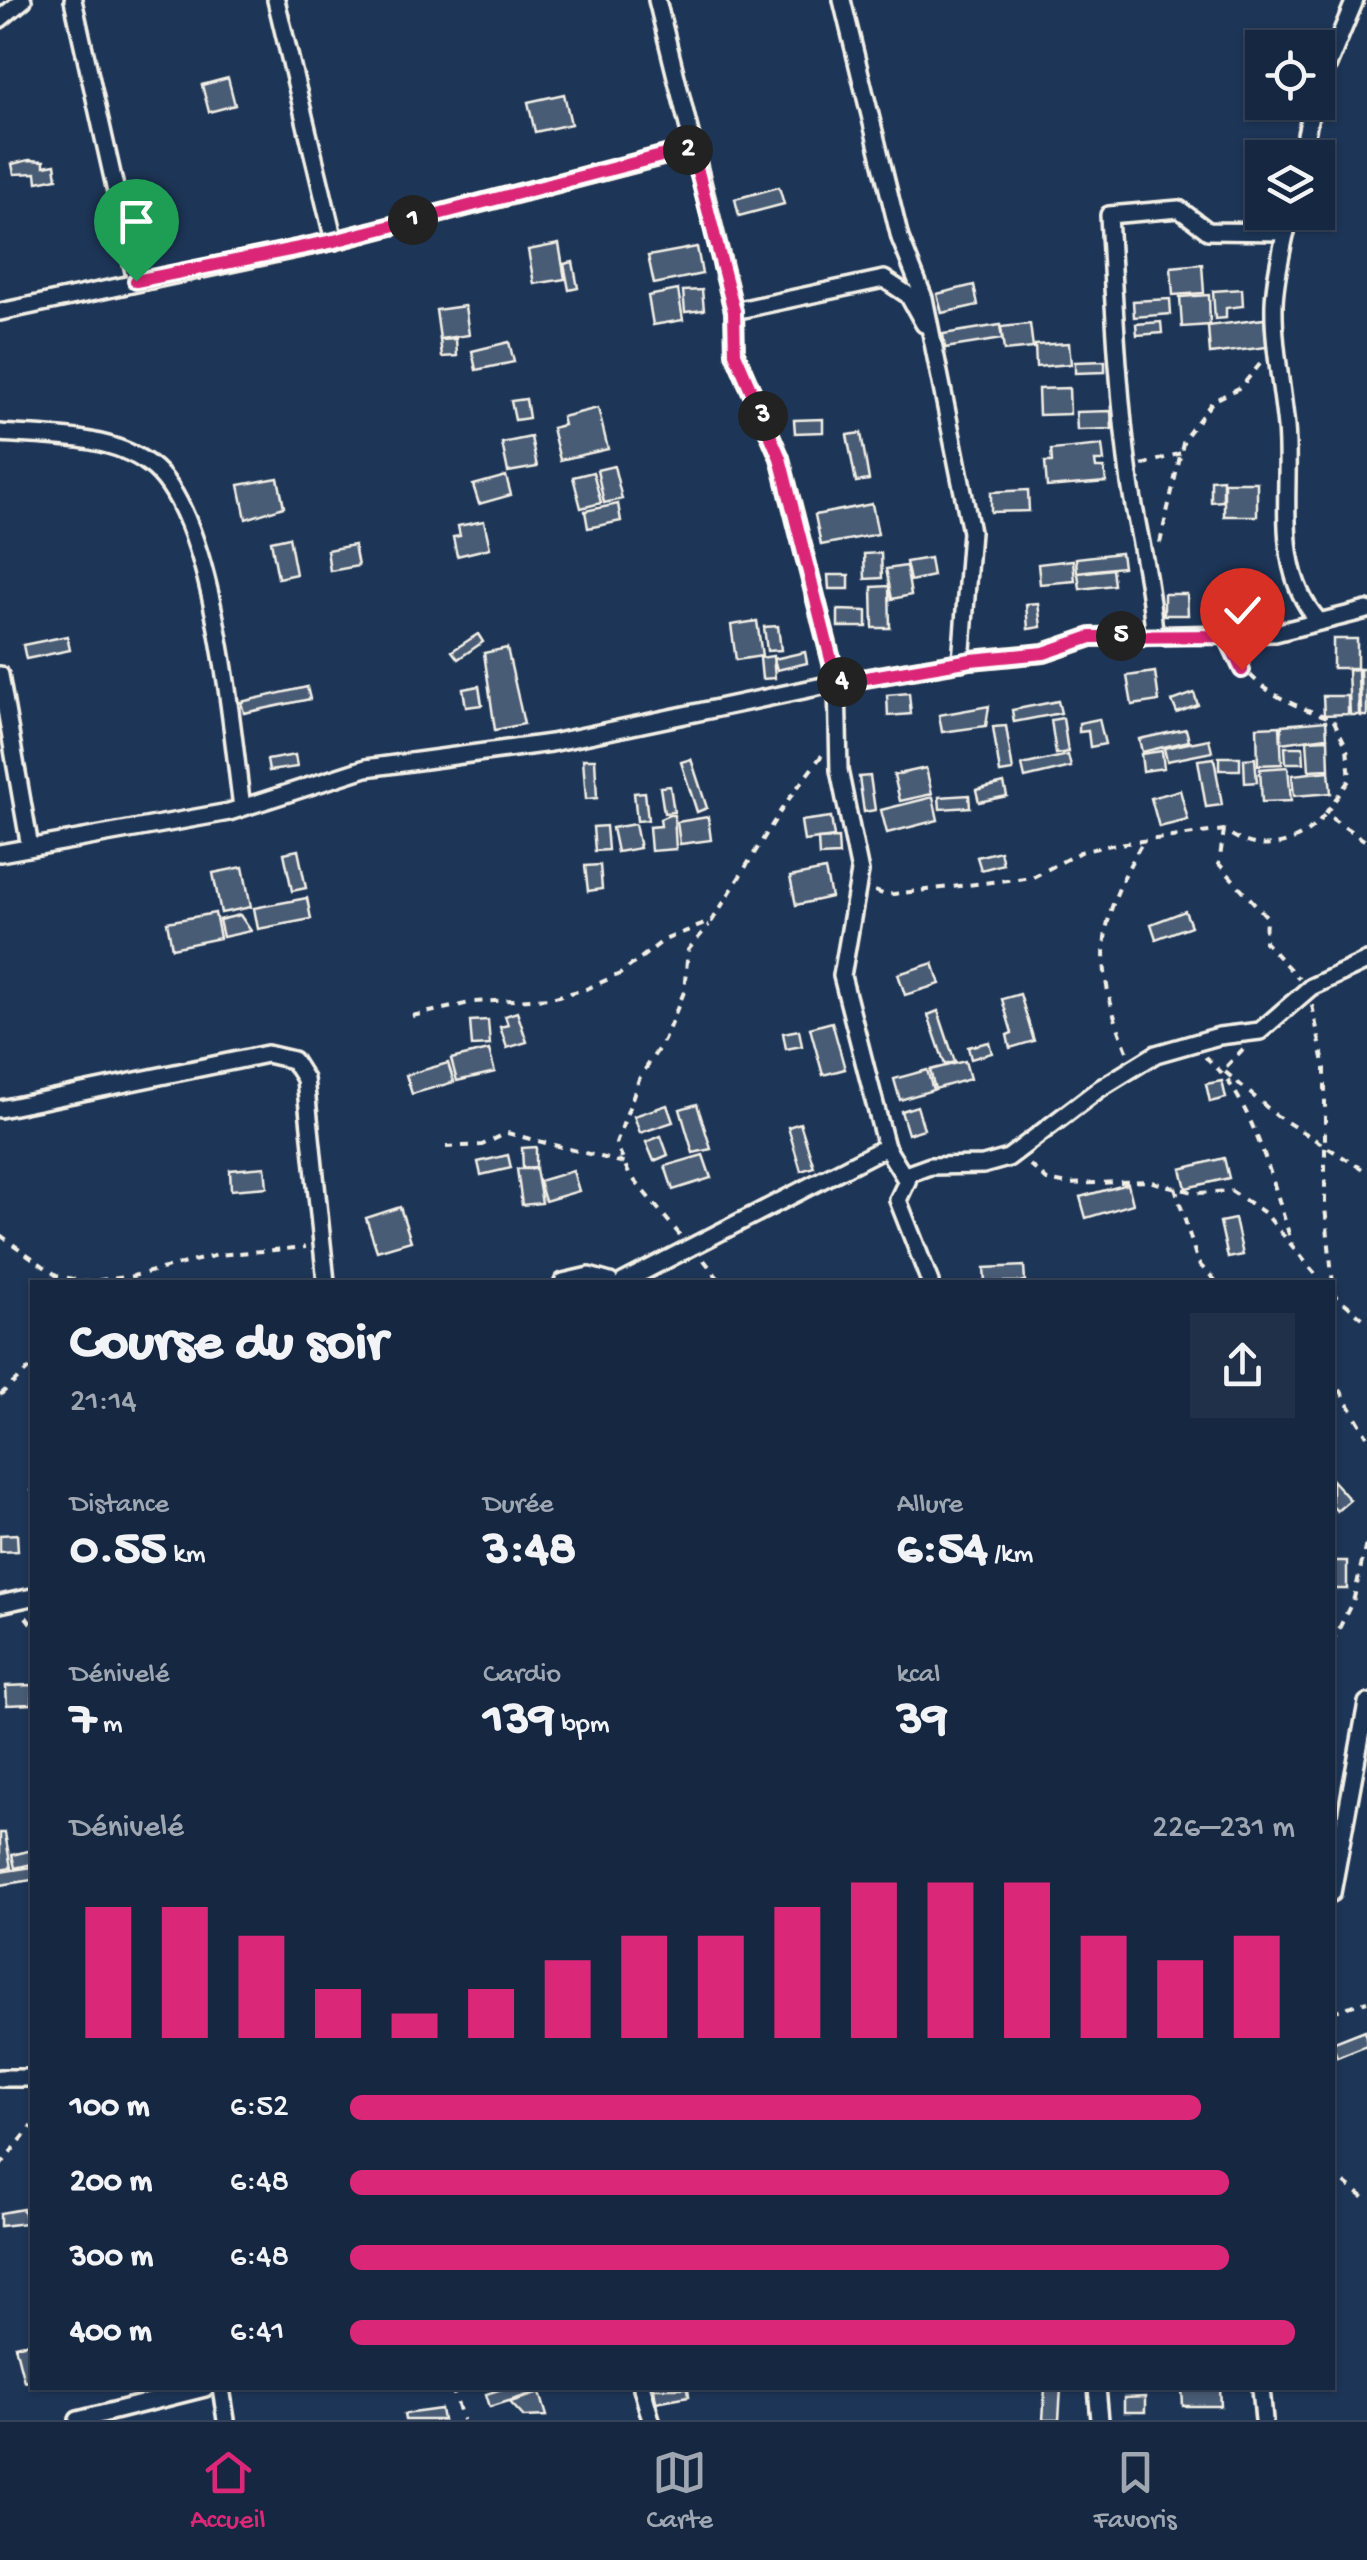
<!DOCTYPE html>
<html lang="fr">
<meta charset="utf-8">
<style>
body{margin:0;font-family:"Gochi Hand",sans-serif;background:#1f3048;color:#f1f3f6;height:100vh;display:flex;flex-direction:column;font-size:38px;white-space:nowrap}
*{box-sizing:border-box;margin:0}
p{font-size:32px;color:#9ea6b1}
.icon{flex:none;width:55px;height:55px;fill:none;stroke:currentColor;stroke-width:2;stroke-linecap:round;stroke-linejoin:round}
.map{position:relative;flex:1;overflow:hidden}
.drawer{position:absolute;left:30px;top:1280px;width:1305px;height:1110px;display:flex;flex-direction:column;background:#162841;border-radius:0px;box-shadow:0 2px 8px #0004,0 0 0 2px #35445a}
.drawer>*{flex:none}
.buttons{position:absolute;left:1245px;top:30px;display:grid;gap:20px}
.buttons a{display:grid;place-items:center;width:90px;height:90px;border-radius:0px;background:#162841;box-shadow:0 2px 8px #0004,0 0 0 2px #35445a;font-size:50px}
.pin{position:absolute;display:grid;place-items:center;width:85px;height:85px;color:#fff;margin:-102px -42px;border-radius:50% 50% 50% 0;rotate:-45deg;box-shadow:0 0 10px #0007}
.pin .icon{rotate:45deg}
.km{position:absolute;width:50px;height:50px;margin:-25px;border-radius:50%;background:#222;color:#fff;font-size:28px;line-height:50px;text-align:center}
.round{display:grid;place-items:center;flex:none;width:105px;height:105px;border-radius:0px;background:#1f3048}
.overview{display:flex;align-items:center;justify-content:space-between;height:170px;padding:0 40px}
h1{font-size:55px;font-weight:800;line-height:75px}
.stats{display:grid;grid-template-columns:repeat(3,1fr);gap:15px;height:170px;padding:10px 40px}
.stats div{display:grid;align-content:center}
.stats b{font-size:50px;font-weight:800}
.stats small{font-size:28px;font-weight:400}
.stats p{font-size:28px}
.chart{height:280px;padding:20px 40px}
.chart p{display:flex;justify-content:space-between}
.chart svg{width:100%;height:180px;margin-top:10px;stroke:#db2777;stroke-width:6}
ul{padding:0 40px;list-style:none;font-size:32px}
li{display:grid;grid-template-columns:160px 120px 1fr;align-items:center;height:75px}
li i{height:25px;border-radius:12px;background:#db2777}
.tabs{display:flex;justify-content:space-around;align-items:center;height:140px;border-top:2px solid #35445a;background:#162841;font-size:28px;color:#9ea6b1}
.tabs a{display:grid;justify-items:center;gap:5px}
.tabs .on{color:#db2777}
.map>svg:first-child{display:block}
.building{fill:#485b74;stroke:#f4f1e8;stroke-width:2.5}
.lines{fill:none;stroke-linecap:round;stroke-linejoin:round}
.street-casing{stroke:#f4f1e8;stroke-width:22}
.path{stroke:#f4f1e8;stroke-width:4;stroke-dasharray:8 8;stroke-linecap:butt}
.street{stroke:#1d3557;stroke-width:15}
.route-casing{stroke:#fff;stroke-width:20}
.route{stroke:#db2777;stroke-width:12}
</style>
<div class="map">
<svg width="1367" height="2420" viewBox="0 0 1367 2420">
<rect width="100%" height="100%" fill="#1d3557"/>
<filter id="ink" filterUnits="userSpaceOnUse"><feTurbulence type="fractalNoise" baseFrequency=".01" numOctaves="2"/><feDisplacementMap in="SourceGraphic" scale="20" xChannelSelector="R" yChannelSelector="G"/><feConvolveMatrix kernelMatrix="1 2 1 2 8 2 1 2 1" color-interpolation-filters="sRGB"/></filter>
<g filter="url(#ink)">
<g class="building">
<path d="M228,78l7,27 -26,7 -7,-27z"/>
<path d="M564,94l7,30 -36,8 -7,-30z"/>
<path d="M29,160l15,1v5l11,-2 2,14 -20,4 -1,-9 -22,1 -2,-10z"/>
<path d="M779,187l5,17 -45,12 -4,-17z"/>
<path d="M559,244l6,35 -31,5 -6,-34z"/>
<path d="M697,247l5,27 -48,10 -6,-28z"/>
<path d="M573,262l5,26 -9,2 -5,-26z"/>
<path d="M1202,264l2,29 -31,2 -2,-28z"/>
<path d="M974,285l4,20 -36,8 -5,-19z"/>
<path d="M1242,289l1,17 -17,2v10l-11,1 -2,-28z"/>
<path d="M678,290l5,30 -30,5 -5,-29z"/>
<path d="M702,290l2,20 -19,2 -2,-21z"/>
<path d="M1209,295l1,30 -28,2 -2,-30z"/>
<path d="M1170,299l1,15 -37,3 -1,-16z"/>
<path d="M465,306l4,29 -29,4 -4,-29z"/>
<path d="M1264,319l3,28 -57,7 -2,-28z"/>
<path d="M1161,322l1,11 -25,2 -1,-11z"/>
<path d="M1030,324l3,24 -29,3 -3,-24z"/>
<path d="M1000,325l2,14 -57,9 -2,-14z"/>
<path d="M456,339l1,17 -15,1 -2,-17z"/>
<path d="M509,342l5,20 -38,8 -4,-19z"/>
<path d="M1069,343l2,21 -35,3 -1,-22z"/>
<path d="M1105,361v11l-30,1v-11z"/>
<path d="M1069,388l1,26 -31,1 -1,-26z"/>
<path d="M526,399l3,19 -14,2 -4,-19z"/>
<path d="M598,408l10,41 -48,11 -8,-32 12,-3 -2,-8z"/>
<path d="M1111,411l1,18 -35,1 -1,-18z"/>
<path d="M823,419v13l-28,1 -1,-13z"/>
<path d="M861,433l8,47 -13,2 -9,-47z"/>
<path d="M531,437l6,30 -29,5 -6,-29z"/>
<path d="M1102,445l2,16h-9l1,7h8l2,14 -59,5 -2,-25h7l-1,-12z"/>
<path d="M614,466l8,33 -18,4 -7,-33z"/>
<path d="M593,472l8,31 -20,5 -8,-31z"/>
<path d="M506,476l5,19 -32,9 -6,-19z"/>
<path d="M278,478l6,29 -38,12 -7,-34z"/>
<path d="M1223,479v22l-12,1v-22z"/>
<rect x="1224" y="482" width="33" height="34"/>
<path d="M1028,490l1,21 -38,1v-20z"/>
<path d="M618,504l3,17 -33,7 -3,-17z"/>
<path d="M872,504l6,30 -57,11 -6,-30z"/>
<path d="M484,521l6,27 -33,8 -4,-19 7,-1 -2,-10z"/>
<path d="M289,537l7,37 -18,4 -7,-37z"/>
<path d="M354,545l4,21 -28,5 -3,-21z"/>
<path d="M881,553l1,25 -17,1 -1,-25z"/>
<path d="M1121,553l2,14 -46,5 -1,-14z"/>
<path d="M930,558l3,18 -23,5 -4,-19z"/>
<path d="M1073,560l2,21 -35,3 -2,-20z"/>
<path d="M906,566l5,29 -19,4 -6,-30z"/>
<path d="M1112,569l2,16 -34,4 -2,-16z"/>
<path d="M828,575h21v14h-20z"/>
<path d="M889,586l1,42h-17l-1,-41z"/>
<path d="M1164,594h23l1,21h-24z"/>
<path d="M1038,603l3,24 -13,2 -2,-25z"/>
<path d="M838,610l29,1v16h-29z"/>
<path d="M757,621l5,35 -26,4 -5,-35z"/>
<path d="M778,626l3,24 -14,1 -3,-24z"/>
<path d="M478,634l5,8 -25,17 -6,-8z"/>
<path d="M67,636l3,14 -44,9 -3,-14z"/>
<rect x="1333" y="639" width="24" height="29"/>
<path d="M507,648l17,76 -29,6 -11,-77z"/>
<path d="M805,652l2,11 -30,7 -3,-11z"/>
<path d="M773,656l2,22 -13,1 -2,-21z"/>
<path d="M1358,669l1,46h-9l-2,-45z"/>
<path d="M1360,669h7v47h-6z"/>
<path d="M1155,672l4,29 -27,4 -5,-29z"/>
<path d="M479,686l3,19 -16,2 -3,-18z"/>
<path d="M307,687l3,12 -66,14 -3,-11z"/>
<path d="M909,693l2,21 -23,2 -1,-21z"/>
<path d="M1194,693l4,12 -21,8 -5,-12z"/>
<path d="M1323,696h25v18l-24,1z"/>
<path d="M1058,701l3,12 -47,9 -2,-12z"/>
<path d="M989,706l-3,20 -44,6 -3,-17z"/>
<path d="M1063,718l5,34 -12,2 -5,-34z"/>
<path d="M1099,719l6,25 -15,3 -2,-16 -9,1v-9z"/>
<path d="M1326,721l1,16 -46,6 1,-18z"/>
<path d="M1006,726l7,45 -13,2 -7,-46z"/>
<path d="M1280,726l2,38 -24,1 -1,-38z"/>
<path d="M1186,729l3,12 -47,11 -3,-13z"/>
<path d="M1209,739l3,13 -45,9 -3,-13z"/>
<path d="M1328,739l1,30 -20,1 -2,-30z"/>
<path d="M1285,747h18l1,16h-18z"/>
<path d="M1162,751l2,17 -21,3 -2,-17z"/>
<path d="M295,755l2,12 -28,4 -2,-11z"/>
<path d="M1068,755l3,12 -46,11 -3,-13z"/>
<rect x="1219" y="757" width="21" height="13"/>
<path d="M1214,758l8,47 -16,2 -8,-47z"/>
<path d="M1255,758l2,24 -12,1 -1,-24z"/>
<path d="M583,759h12l2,39 -11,1z"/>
<path d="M691,759l16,49 -10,4 -16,-50z"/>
<path d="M1288,767l3,34 -29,1 -2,-33z"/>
<path d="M926,768l6,26 -32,7 -6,-26z"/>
<path d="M1329,771l2,22 -37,3 -2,-21z"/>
<path d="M870,776l5,34 -11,2 -5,-35z"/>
<path d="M1004,783l3,13 -28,6 -3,-12z"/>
<path d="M670,786l4,26 -10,1 -4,-26z"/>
<path d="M1180,790l8,30 -29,7 -8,-29z"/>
<path d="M645,792l3,28 -11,1 -3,-28z"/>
<path d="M969,795l1,12 -30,2 -1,-12z"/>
<path d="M933,797l5,23 -51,13 -6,-23z"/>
<path d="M669,815h5l2,34 -25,2 -2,-24 12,-1 -1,-7z"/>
<path d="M708,817l3,23 -31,4 -3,-22z"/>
<path d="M831,817l3,20 -30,4 -3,-20z"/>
<path d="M635,824l5,24 -23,4 -5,-24z"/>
<path d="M606,826l2,24 -13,1 -2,-24z"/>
<path d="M838,838l1,17 -20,1 -1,-17z"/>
<path d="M298,850l8,38 -14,3 -8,-38z"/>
<path d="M1000,851l3,13 -22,6 -4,-13z"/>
<path d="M600,865l2,24 -14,2 -3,-25z"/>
<path d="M243,867l8,40 -30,6 -8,-40z"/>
<path d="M825,870l6,27 -35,8 -6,-28z"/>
<path d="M307,898l4,21 -53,10 -4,-21z"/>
<path d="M1185,911l6,15 -35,13 -5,-15z"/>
<path d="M215,913l5,25 -48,10 -5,-26z"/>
<path d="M240,915l11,16 -28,6 -4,-17z"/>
<path d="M933,963l7,21 -35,11 -7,-21z"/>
<path d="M1020,994l14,47 -24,7 -3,-13 5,-2 -10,-34z"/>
<path d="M938,1011l17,51 -10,3 -17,-50z"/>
<path d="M517,1012l10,30 -20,6 -7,-21 8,-2 -3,-9z"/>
<path d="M488,1020l2,25 -18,1 -2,-25z"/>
<path d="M832,1022l13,47 -22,6 -13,-47z"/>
<path d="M799,1030l3,16 -16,3 -3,-16z"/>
<path d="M989,1042l3,11 -21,6 -3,-12z"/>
<path d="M489,1050l6,22 -38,9 -6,-22z"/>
<path d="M965,1061l5,18 -35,10 -5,-19z"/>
<path d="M448,1063l6,19 -42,12 -6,-19z"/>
<path d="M927,1070l6,20 -33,10 -6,-21z"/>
<path d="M1222,1081l4,17 -16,4 -4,-18z"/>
<path d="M697,1104l14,45 -18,4 -13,-44z"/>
<path d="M667,1105l6,17 -33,11 -6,-17z"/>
<path d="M917,1106l7,23 -16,5 -7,-23z"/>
<path d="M800,1123l14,44 -13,4 -13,-44z"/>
<path d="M661,1136l7,19 -14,6 -8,-19z"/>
<path d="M536,1147v20l-13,1 -1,-20z"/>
<path d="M508,1155l3,13 -30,7 -3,-13z"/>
<path d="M703,1155l8,23 -38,12 -8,-24z"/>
<path d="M1224,1158l5,20 -43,10 -5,-19z"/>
<path d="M265,1167l2,20 -36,3 -1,-20z"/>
<path d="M517,1169h19l6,34 -20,2z"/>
<path d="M573,1171l6,20 -34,10 -6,-20z"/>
<path d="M1128,1184l5,20 -47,14 -6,-21z"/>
<path d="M400,1207l11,34 -34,10 -11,-33z"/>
<path d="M1235,1219l8,36 -15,3 -8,-36z"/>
<path d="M1024,1266l1,16h-40l-1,-14z"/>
<path d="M1332,1480l18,20 -13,11 -5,-5z"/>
<path d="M17,1534l1,17 -18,1v-17z"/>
<rect x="1332" y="1561" width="15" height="28"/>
<path d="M32,1685v19l-25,1 -1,-19z"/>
<path d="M0,1833h5l6,35 -11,2z"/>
<path d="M32,1850v14l-17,4 -3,-13z"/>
<path d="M32,1867v13l-32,5v-13z"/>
<path d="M1365,2030l2,15 -30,12 -5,-14z"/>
<path d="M23,2209l3,14 -26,3v-13z"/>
<path d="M32,2342v37l-8,2 -9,-35z"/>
<path d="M505,2388h24l2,6 -41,13 -4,-13z"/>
<path d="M654,2388h34l1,8 -33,6z"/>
<path d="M1045,2388h16l-2,32h-16z"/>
<path d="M1182,2388h38l1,18h-38z"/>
<path d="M540,2393l7,23 -23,1 -14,-15z"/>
<path d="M1145,2397v15h-21v-14z"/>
<path d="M441,2409l2,11h-38l-1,-6z"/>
</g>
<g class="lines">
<defs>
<g id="street">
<path d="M73,0l63,281"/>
<path d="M276,0l58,241"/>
<path d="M657,0l77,311 1,42 45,105 57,225 2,87 21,102 -18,104 44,171 21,34 -9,19 32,82"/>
<path d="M842,0l58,238 24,60 47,234 -10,130"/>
<path d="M0,19l23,-19"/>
<path d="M1318,89l37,-89"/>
<path d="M1301,158l12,-56"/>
<path d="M1290,212c-6,29 -15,63 -16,92 -1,41 8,82 12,123 6,63 -14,142 32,193"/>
<path d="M734,311l150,-32 24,16 16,29"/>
<path d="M0,312l334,-71 359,-93"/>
<path d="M0,433c48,4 108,1 149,31 66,47 82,264 93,343"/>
<path d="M1154,634c-3,-51 -16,-100 -24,-151 -12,-89 -16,-179 -21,-268l70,-6 29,22 78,1"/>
<path d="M0,675l30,172"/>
<path d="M0,853l229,-41 137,-44 185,-25 286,-60 134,-23 73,-7 47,-16 184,-4 92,-23"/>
<path d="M0,1109l267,-55 26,6 12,19 21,203"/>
<path d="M907,1181l-2,-6 25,-9 53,-1 25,-7 91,-69 57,-35 63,-18 41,-5 51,-44 56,-26"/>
<path d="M563,1282l26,-6 21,6"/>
<path d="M623,1282l263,-135"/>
<path d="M0,1604l32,-7"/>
<path d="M1332,1893l35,-190"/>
<path d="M0,2078h32"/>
<path d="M221,2388l5,32"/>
<path d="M642,2388l9,32"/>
<path d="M1097,2388l3,32"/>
<path d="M1261,2388l3,32"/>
<path d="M78,2420l127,-32"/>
</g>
</defs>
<use href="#street" class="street-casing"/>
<g class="path">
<path d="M1142,465l39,-12"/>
<path d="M1160,543l24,-104 29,-38 28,-14 19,-23"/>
<path d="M1232,649c21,42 60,56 101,70l14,29 3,31 -25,35 42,28"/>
<path d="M1224,830l-5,34 47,52 -1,26 34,37"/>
<path d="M875,891l10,4 148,-18 47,-25 31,-7 113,-15c34,26 75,18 101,-16"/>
<path d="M1312,1005l13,63v139l9,87"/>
<path d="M412,1016l62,-14 77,-4 35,-9 34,-15 44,-34 48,-19 73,-117 37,-49"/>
<path d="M1243,1049l-20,21 54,46 90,56"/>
<path d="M1127,1051c-34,-85 -31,-129 15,-208"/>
<path d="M1205,1057c46,34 70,132 87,187"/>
<path d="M446,1147l36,-2 25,-12 117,30"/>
<path d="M1030,1165l17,15 21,4 80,-3 49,12 34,-2 34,22 57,69"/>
<path d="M1175,1187l23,76 19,19"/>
<path d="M0,1235l56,40 29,7 48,-6 85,-21 88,-8"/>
<path d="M680,1235l-51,-61 -13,-30 23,-65 25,-39 20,-48 4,-42 21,-25"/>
<path d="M704,1260l17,22"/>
<path d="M1332,1292l35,30"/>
<path d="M1332,1376l35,60"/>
<path d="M0,1395l32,-29"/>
<path d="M32,1485v7"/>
<path d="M26,1617l6,8"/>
<path d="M1332,1643l22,-45 13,-59"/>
<path d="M1332,2012l35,-11"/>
<path d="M0,2166l32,-40"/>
<path d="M1332,2173l35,27"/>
<path d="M452,2388l11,32"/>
</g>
<use href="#street" class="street"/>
</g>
</g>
<g class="lines" filter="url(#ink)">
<defs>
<path id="route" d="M136,281l198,-40 358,-93 42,163 1,42 45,105 57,225 134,-23 73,-7 47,-16 135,-1 16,34"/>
</defs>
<use href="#route" class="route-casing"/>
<use href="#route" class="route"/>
</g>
</svg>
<div class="buttons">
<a><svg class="icon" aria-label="locate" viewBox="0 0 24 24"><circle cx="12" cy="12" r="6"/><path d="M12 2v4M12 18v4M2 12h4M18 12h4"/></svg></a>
<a><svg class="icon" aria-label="layers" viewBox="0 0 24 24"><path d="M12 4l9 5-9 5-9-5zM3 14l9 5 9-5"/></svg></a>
</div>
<div class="pin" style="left:136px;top:281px;background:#1e9e55"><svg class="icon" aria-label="arrive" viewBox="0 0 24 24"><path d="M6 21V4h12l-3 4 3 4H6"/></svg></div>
<div class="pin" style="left:1242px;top:670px;background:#d93025"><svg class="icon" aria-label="check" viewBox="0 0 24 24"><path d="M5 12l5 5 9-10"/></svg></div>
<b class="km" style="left:413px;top:220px">1</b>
<b class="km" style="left:688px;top:150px">2</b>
<b class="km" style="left:763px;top:416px">3</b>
<b class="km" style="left:842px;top:682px">4</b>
<b class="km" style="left:1121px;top:636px">5</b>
<section class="drawer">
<div class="overview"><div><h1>Course du soir</h1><p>21:14</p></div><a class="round"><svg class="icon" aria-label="share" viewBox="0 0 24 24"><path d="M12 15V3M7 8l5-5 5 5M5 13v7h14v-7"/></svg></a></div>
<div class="stats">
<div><p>Distance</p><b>0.55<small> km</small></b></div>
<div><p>Durée</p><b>3:48</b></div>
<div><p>Allure</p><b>6:54<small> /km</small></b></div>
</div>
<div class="stats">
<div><p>Dénivelé</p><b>7<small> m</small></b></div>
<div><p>Cardio</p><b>139<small> bpm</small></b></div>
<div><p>kcal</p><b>39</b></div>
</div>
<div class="chart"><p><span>Dénivelé</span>226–231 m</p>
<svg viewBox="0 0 160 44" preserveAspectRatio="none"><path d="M5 44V12M15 44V12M25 44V19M35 44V32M45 44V38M55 44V32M65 44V25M75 44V19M85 44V19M95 44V12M105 44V6M115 44V6M125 44V6M135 44V19M145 44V25M155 44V19"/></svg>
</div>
<ul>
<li><b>100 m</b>6:52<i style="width:90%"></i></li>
<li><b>200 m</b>6:48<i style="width:93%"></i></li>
<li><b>300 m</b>6:48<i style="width:93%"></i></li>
<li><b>400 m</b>6:41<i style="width:100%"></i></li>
</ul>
</section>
</div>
<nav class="tabs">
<a class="on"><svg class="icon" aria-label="home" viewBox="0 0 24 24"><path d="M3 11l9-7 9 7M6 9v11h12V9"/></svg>Accueil</a>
<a><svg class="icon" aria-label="map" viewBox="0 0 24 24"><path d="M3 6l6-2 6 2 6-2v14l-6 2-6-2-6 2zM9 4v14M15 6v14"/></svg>Carte</a>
<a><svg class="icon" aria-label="saved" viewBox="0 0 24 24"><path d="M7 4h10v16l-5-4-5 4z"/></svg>Favoris</a>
</nav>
